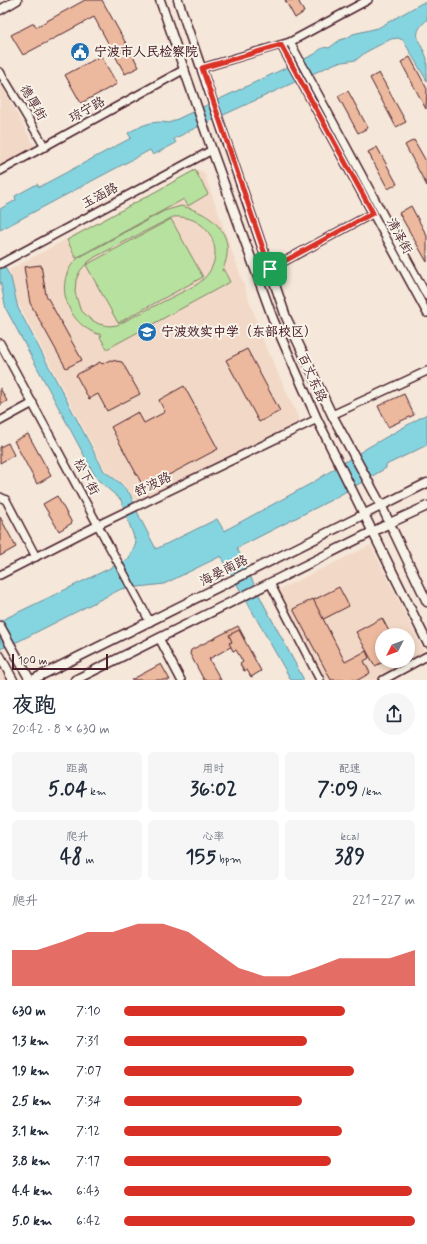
<!DOCTYPE html>
<html lang="zh">
<meta charset="utf-8">
<style>
body{margin:0;font-family:Mynerve,"LXGW WenKai TC",sans-serif;background:#f6f6f7;color:#1f2937;height:100vh;display:flex;flex-direction:column;font-size:15px;white-space:nowrap}
*{box-sizing:border-box;margin:0}
p{font-size:13px;color:#747a83}
.icon{flex:none;width:22px;height:22px;fill:none;stroke:currentColor;stroke-width:2;stroke-linecap:round;stroke-linejoin:round}
.map{position:relative;height:680px;overflow:hidden}
.sheet{display:flex;flex-direction:column;background:#fff;flex:1}
.sheet>*{flex:none}
.needle{width:26px;rotate:228deg}
.controls{position:absolute;left:375px;top:628px;display:grid;gap:8px}
.controls a{display:grid;place-items:center;width:40px;height:40px;border-radius:50%;background:#fff;box-shadow:0 2px 6px #0003;font-size:20px}
.scale{position:absolute;left:12px;bottom:10px;width:96px;box-sizing:border-box;padding-left:4px;border:2px solid #4a1f2b;border-top:0;font-size:11px;line-height:14px;white-space:nowrap;color:#4a1f2b;-webkit-text-stroke:3px #f7f3e8;paint-order:stroke}
.pin{position:absolute;display:grid;place-items:center;width:34px;height:34px;color:#fff;margin:-17px;border-radius:8px;box-shadow:0 2px 6px #0006}
.round{display:grid;place-items:center;flex:none;width:42px;height:42px;border-radius:21px;background:#f6f6f7}
.head{display:flex;align-items:center;justify-content:space-between;height:68px;padding:0 12px}
h1{font-size:22px;font-weight:700;line-height:30px}
.metrics{display:grid;grid-template-columns:repeat(3,1fr);gap:6px;height:68px;padding:4px 12px}
.metrics div{display:grid;align-content:center;border-radius:6px;background:#f6f6f7;text-align:center}
.metrics b{font-size:20px;font-weight:700}
.metrics small{font-size:11px;font-weight:400}
.metrics p{font-size:11px}
.chart{height:112px;padding:8px 12px}
.chart p{display:flex;justify-content:space-between}
.chart svg{width:100%;height:72px;margin-top:4px;fill:#d93025;opacity:.7}
ul{padding:0 12px;list-style:none;font-size:13px}
li{display:grid;grid-template-columns:64px 48px 1fr;align-items:center;height:30px}
li i{height:10px;border-radius:5px;background:#d93025}
.map>svg:first-child{display:block}
.built{fill:#f2d9c7;fill-rule:evenodd}
.green{fill:#b7e19e;stroke:#808064;fill-rule:evenodd}
.water{fill:#85d5e0;stroke:#6d8c98}
.building{fill:#ecb99e;stroke:#4a1f2b}
.lines{fill:none;stroke-linecap:round;stroke-linejoin:round}
.minor-casing{stroke:#4a1f2b;stroke-width:10}
.major-casing{stroke:#4a1f2b;stroke-width:11}
.minor{stroke:#f7f3e8;stroke-width:7}
.major{stroke:#f7f3e8;stroke-width:8}
.route-casing{stroke:#fff;stroke-width:8}
.route{stroke:#d93025;stroke-width:5}
.labels{text-anchor:middle;dominant-baseline:central;stroke-width:4;stroke-linejoin:round;paint-order:stroke}
.poi-label{font-size:13px;font-weight:bold;fill:#4a1f2b;stroke:#f7f3e8;text-anchor:start}
.street-label{font-size:13px;fill:#4a1f2b;stroke:#f7f3e8}
</style>
<div class="map">
<svg width="427" height="680" viewBox="0 0 427 680">
<rect width="100%" height="100%" fill="#f5e7d9"/>
<filter id="ink" filterUnits="userSpaceOnUse"><feTurbulence type="fractalNoise" baseFrequency=".025" numOctaves="2"/><feDisplacementMap in="SourceGraphic" scale="8" xChannelSelector="R" yChannelSelector="G"/><feConvolveMatrix kernelMatrix="1 2 1 2 8 2 1 2 1" color-interpolation-filters="sRGB"/></filter>
<g filter="url(#ink)">
<g class="built">
<path d="M0,82l35,65 -35,19z"/>
<path d="M195,170l7,1 3,4 60,170 34,74 -2,4 -161,78 -13,-17 -15,-11 -5,-7 -86,-165 -8,-31z"/>
<path d="M371,545l54,109 -49,26h-52l-46,-90zM382,635h26v26h-26z"/>
<path d="M0,656l13,24h-13z"/>
</g>
<g class="green">
<path d="M195,170l13,24 -20,12 -4,-7 -108,59 -9,-18z"/>
<path d="M181,206c32,7 58,30 41,65l2,-1 6,12 -123,67 -7,-12 2,-2c-33,-7 -52,-52 -24,-77l86,-47zM173,217c41,-3 58,45 23,68l-79,40 -8,1 -10,-2 -9,-5 -10,-10 -5,-17 1,-12 4,-9 7,-8 8,-6z"/>
<path d="M171,219l32,58 -85,46 -32,-58z"/>
</g>
<g class="water">
<path d="M422,3h5v17c-19,15 -4,24 0,39 0,7 0,16 0,22l-24,-41 -5,-2 -7,1 -25,13 -10,8 -20,3 -145,67 -17,9 2,4 -23,12 -3,-5 -150,80v-21l16,-9 -1,-4 22,-12 2,3 92,-49 -3,-5c14,-8 25,-13 41,-10l146,-69c4,-4 8,-8 14,-6l11,-8 7,-2 6,-4 25,-6z"/>
<path d="M0,259l11,19 7,30 86,163 16,12 10,11 10,24 16,31 61,-30 7,12 88,-48 55,-35 60,-34v31l-41,20v3l-53,31 -96,49 25,53 42,79h-13l-70,-124 -57,28 -43,5 -102,52 -19,8v-28l129,-62 7,-16 -15,-43 -23,-20 -5,-8 -87,-163 -6,-29z"/>
</g>
<g class="building">
<path d="M85,0h17l37,67 -14,7 -31,-57 -71,38 -12,-20 23,-12 2,4z"/>
<path d="M285,0h13l6,12 -9,6z"/>
<path d="M101,56l16,28 -36,19 -16,-28z"/>
<path d="M410,57l17,32 -1,20 -25,-47z"/>
<path d="M379,73l27,49 -10,5 -26,-49z"/>
<path d="M348,91l20,37 -10,5 -20,-37z"/>
<path d="M414,140l13,23v23l-22,-41z"/>
<path d="M377,147l20,37 -9,5 -20,-37z"/>
<path d="M411,206l16,30v26l-28,-49z"/>
<path d="M41,265l5,30 36,65 -16,8 -36,-65 -6,-36z"/>
<path d="M247,349l33,62 -21,11 -33,-62z"/>
<path d="M110,360l12,2 18,32 -33,17 -9,-17 -9,5 -13,-24 24,-13 2,2z"/>
<path d="M184,386l34,63 -74,39 -33,-61 27,-15 6,11 21,-11 -6,-12z"/>
<path d="M0,388l7,13 -7,4z"/>
<path d="M404,394l10,21 -26,12 -10,-21z"/>
<path d="M28,434l23,42 -14,8 -23,-43z"/>
<path d="M8,443l6,12 -14,8v-16z"/>
<path d="M57,496l15,27 -13,8 -16,-27z"/>
<path d="M0,517l16,30 -16,9z"/>
<path d="M339,587l10,19 -43,22 -10,-19z"/>
<path d="M313,599l32,63 21,-11 3,7 -5,3 6,12 -12,7h-27l-38,-71z"/>
<path d="M382,618l9,17h-9v26h3l-10,5 -19,-34z"/>
<path d="M238,626l7,13 -36,20 12,21h-17l-14,-26 1,-4z"/>
<path d="M239,630l22,41 -10,6 -4,-7 -3,1 -4,-7 3,-2 -7,-12 -3,1 -4,-8 3,-1 -3,-7z"/>
<path d="M161,664l9,16h-39z"/>
</g>
<g class="lines">
<defs>
<g id="minor">
<path d="M290,42l137,254"/>
<path d="M281,45l146,268"/>
<path d="M202,68l88,-26 78,-42"/>
<path d="M0,72l45,75"/>
<path d="M0,171l185,-102"/>
<path d="M0,264l212,-114"/>
<path d="M270,269l103,-56"/>
<path d="M0,343l150,279"/>
<path d="M332,415l95,-44"/>
<path d="M0,421l33,-18"/>
<path d="M0,497l6,3 30,57"/>
<path d="M0,575l98,-50 219,-106"/>
<path d="M270,583l50,97"/>
<path d="M159,638l22,42"/>
<path d="M383,680l44,-24"/>
</g>
<g id="major">
<path d="M160,0l52,150 61,169 44,100 110,223"/>
<path d="M178,0l108,317 46,98 49,90 46,97"/>
<path d="M0,10l17,-10"/>
<path d="M0,626l30,54"/>
<path d="M0,656l13,24"/>
<path d="M32,680l395,-197"/>
<path d="M75,680l315,-157 37,-17"/>
</g>
</defs>
<use href="#minor" class="minor-casing"/>
<use href="#major" class="major-casing"/>
<use href="#minor" class="minor"/>
<use href="#major" class="major"/>
</g>
</g>
<g class="lines" filter="url(#ink)">
<defs>
<path id="route" d="M281,45l92,168 -103,56 -68,-201z"/>
</defs>
<use href="#route" class="route-casing"/>
<use href="#route" class="route"/>
</g>
<defs>
<symbol id="civic-disc" viewBox="-11 -11 22 22"><circle r="9.5" fill="#1f6fb2" stroke="#f7f3e8"/><path d="M-.6-6.5H3V-4.5H.6V-3L4-1V1h2V6H-6V1h2V-1L-.6-3ZM-1.2 2.5V6h2.4V2.5Z" fill="#fff"/></symbol>
<symbol id="school-disc" viewBox="-11 -11 22 22"><circle r="9.5" fill="#1f6fb2" stroke="#f7f3e8"/><path d="M0-5L7-2L0 1L-7-2ZM-4 1L0 2.5L4 1V4Q0 6-4 4Z" fill="#fff"/></symbol>
</defs>
<g fill-rule="evenodd">
<use href="#civic-disc" x="69" y="41" width="22" height="22"/>
<use href="#school-disc" x="136" y="321" width="22" height="22"/>
</g>
<g class="labels">
<g class="poi-label">
<text x="94" y="52">宁波市人民检察院</text>
<text x="161" y="332">宁波效实中学（东部校区）</text>
</g>
<g class="street-label">
<text transform="translate(33 103) rotate(59)">德厚街</text>
<text transform="translate(87 110) rotate(-29)">琼宁路</text>
<text transform="translate(100 196) rotate(-28)">玉涵路</text>
<text transform="translate(399 236) rotate(61)">清泽街</text>
<text transform="translate(312 378) rotate(66)">百丈东路</text>
<text transform="translate(86 477) rotate(62)">松下街</text>
<text transform="translate(153 485) rotate(-26)">舒波路</text>
<text transform="translate(224 571) rotate(-27)">海晏南路</text>
</g>
</g>
</svg>
<div class="controls">
<a><svg class="needle" viewBox="-14 -14 28 28"><path d="M0-13l5 13h-10z" fill="#e53935"/><path d="M0 13l5-13h-10z" fill="#747a83"/></svg></a>
</div>
<div class="scale">100 m</div>
<div class="pin" style="left:270px;top:269px;background:#1e9e55"><svg class="icon" aria-label="arrive" viewBox="0 0 24 24"><path d="M6 21V4h12l-3 4 3 4H6"/></svg></div>
</div>
<section class="sheet">
<div class="head"><div><h1>夜跑</h1><p>20:42 · 8 × 630 m</p></div><a class="round"><svg class="icon" aria-label="share" viewBox="0 0 24 24"><path d="M12 15V3M7 8l5-5 5 5M5 13v7h14v-7"/></svg></a></div>
<div class="metrics">
<div><p>距离</p><b>5.04<small> km</small></b></div>
<div><p>用时</p><b>36:02</b></div>
<div><p>配速</p><b>7:09<small> /km</small></b></div>
</div>
<div class="metrics">
<div><p>爬升</p><b>48<small> m</small></b></div>
<div><p>心率</p><b>155<small> bpm</small></b></div>
<div><p>kcal</p><b>389</b></div>
</div>
<div class="chart"><p><span>爬升</span>221–227 m</p>
<svg viewBox="0 0 160 44" preserveAspectRatio="none"><path d="M0 44V22L10 22L20 17L30 11L40 11L50 6L60 6L70 11L80 22L90 33L100 38L110 38L120 33L130 27L140 27L150 27L160 22V44z"/></svg>
</div>
<ul>
<li><b>630 m</b>7:10<i style="width:76%"></i></li>
<li><b>1.3 km</b>7:31<i style="width:63%"></i></li>
<li><b>1.9 km</b>7:07<i style="width:79%"></i></li>
<li><b>2.5 km</b>7:34<i style="width:61%"></i></li>
<li><b>3.1 km</b>7:12<i style="width:75%"></i></li>
<li><b>3.8 km</b>7:17<i style="width:71%"></i></li>
<li><b>4.4 km</b>6:43<i style="width:99%"></i></li>
<li><b>5.0 km</b>6:42<i style="width:100%"></i></li>
</ul>
</section>
